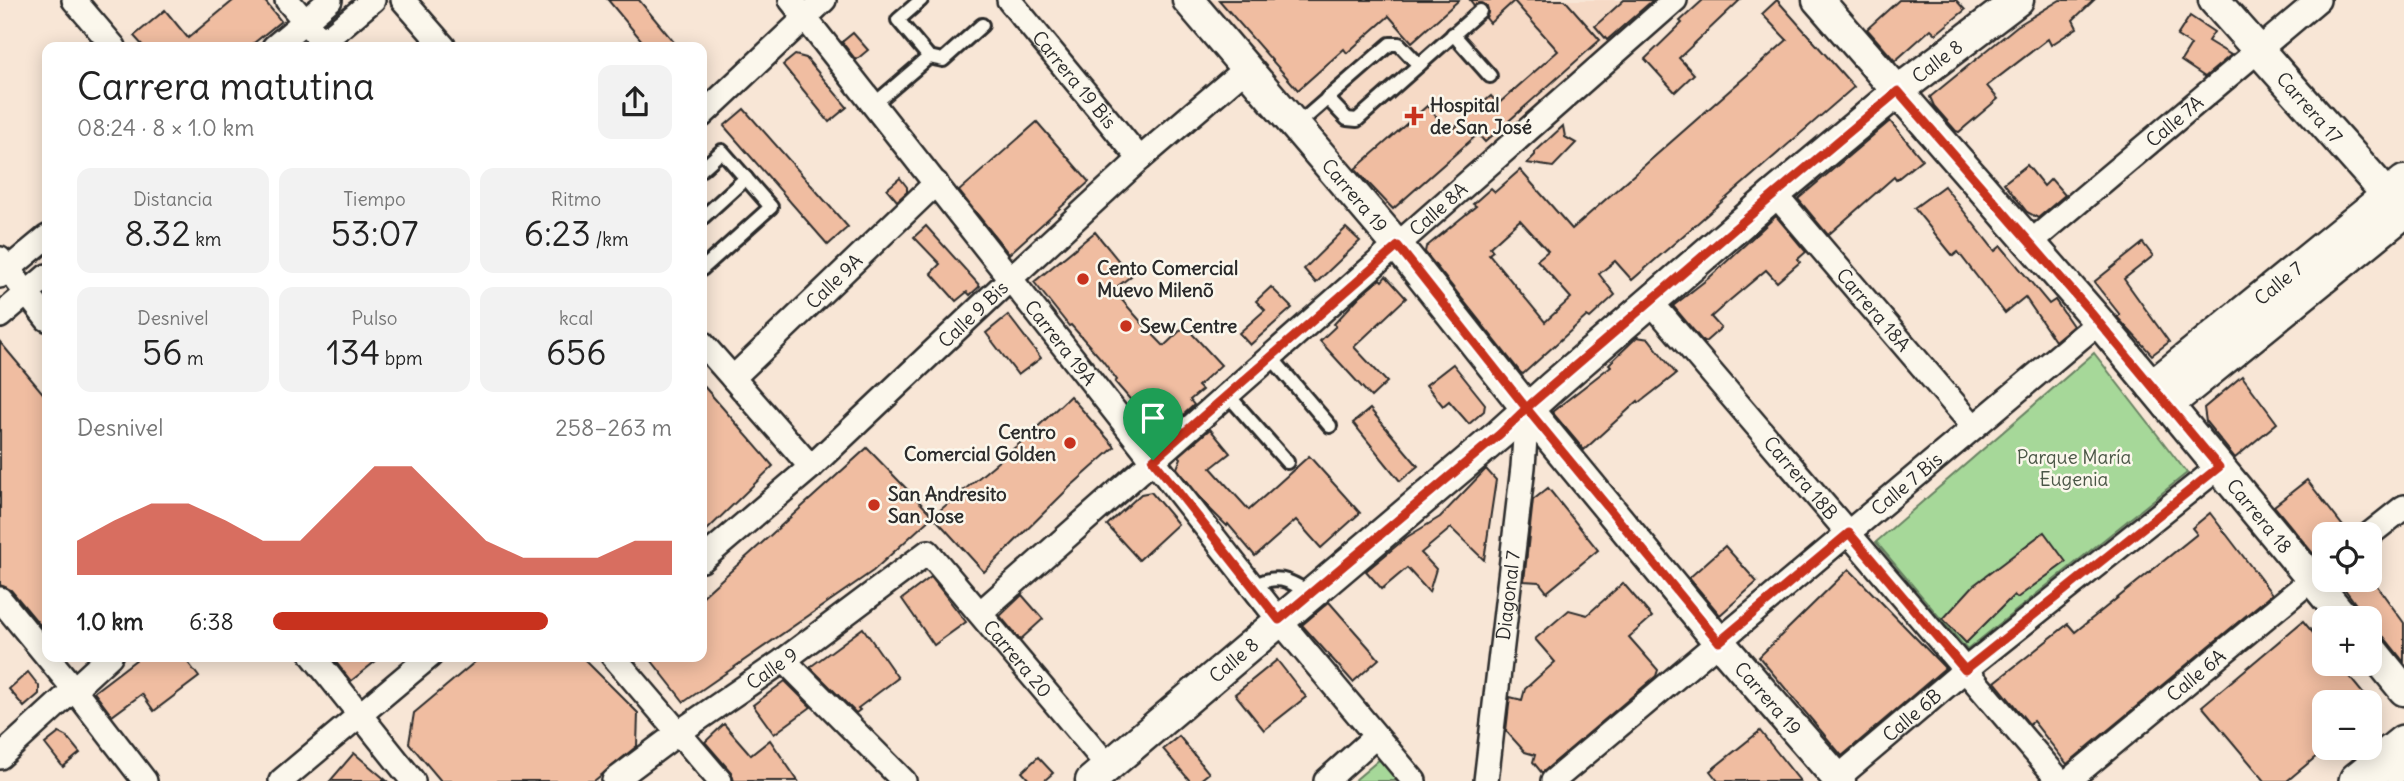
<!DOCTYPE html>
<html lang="es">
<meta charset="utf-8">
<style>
body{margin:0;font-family:Delius,sans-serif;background:#f2f2f2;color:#222;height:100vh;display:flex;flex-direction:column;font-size:26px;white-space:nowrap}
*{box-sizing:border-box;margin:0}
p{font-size:23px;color:#767676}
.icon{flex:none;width:38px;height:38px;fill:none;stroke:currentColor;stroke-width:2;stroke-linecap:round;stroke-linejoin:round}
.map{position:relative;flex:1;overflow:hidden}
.panel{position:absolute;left:42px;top:42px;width:665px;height:620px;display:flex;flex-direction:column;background:#fff;border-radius:14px;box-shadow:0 4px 18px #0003}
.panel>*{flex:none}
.controls{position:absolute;left:2312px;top:522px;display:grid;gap:14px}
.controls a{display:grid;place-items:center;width:70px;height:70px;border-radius:14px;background:#fff;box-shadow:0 4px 18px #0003;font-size:35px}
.pin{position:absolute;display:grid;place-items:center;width:60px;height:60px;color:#fff;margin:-72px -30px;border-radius:50% 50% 50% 0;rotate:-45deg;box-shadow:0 0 7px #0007}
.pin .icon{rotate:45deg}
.round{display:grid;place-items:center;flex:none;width:74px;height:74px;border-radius:14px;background:#f2f2f2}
.summary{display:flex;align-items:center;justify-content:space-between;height:119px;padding:0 35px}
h1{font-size:38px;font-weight:600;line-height:52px}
.stats{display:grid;grid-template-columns:repeat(3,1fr);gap:10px;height:119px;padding:7px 35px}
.stats div{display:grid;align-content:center;border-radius:14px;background:#f2f2f2;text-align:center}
.stats b{font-size:35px;font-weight:600}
.stats small{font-size:19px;font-weight:400}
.stats p{font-size:19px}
.chart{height:196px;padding:14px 35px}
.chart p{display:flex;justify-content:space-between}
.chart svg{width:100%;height:126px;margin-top:7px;fill:#c8321e;opacity:.7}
ul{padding:0 35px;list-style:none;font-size:23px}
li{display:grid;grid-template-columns:112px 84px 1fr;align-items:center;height:52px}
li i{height:18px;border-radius:9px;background:#c8321e}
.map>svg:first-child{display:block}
.built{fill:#f6dac6}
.green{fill:#a6d899;stroke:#688262;stroke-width:2}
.building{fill:#f0bda1;stroke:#2b2b2b;stroke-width:2;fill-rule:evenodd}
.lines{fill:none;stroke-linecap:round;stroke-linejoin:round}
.service-casing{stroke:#2b2b2b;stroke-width:18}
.minor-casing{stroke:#2b2b2b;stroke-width:28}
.tertiary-casing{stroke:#2b2b2b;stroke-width:35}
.primary-casing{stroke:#2b2b2b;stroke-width:42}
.service{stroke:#fbf7ec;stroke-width:12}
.minor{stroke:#fbf7ec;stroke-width:23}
.tertiary{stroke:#fbf7ec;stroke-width:30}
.primary{stroke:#fbf7ec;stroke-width:37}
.route-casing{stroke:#fff;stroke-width:14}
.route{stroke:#c8321e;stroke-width:9}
.poi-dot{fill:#c8321e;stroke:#fbf7ec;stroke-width:2.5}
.labels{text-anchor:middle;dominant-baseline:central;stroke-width:5;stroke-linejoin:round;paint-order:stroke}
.street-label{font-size:19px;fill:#2b2b2b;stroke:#fbf7ec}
.poi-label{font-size:19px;font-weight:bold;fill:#2b2b2b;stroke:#fbf7ec;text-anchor:start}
.park-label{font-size:19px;fill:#4a5646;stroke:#fbf7ec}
</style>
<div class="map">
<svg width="2404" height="781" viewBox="0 0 2404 781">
<rect width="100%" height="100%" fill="#f8e6d6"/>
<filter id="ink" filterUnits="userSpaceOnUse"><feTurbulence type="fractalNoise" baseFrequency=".0143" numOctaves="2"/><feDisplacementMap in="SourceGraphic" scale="14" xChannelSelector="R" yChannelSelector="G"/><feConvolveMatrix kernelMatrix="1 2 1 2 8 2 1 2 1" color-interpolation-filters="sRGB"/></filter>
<g filter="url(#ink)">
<path class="built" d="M1204,0h454l-262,232z"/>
<g class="green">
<path d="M2094,353l93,120 -220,177 -91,-108z"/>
<path d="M1380,759l17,22h-43z"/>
</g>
<g class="building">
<path d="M234,0h30l17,21 -32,26h-105l-10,-11 31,-26 23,28z"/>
<path d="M608,0h31l39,47h-31z"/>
<path d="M1219,0h240l-47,42 -23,-26 -42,37 -3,-4 -46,41z"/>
<path d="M1470,0h95l35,40 -115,102 -7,-8 -85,75 -38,-40 72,-63 23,26 41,-36 7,8 60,-53 -44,-50 -24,22 -4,-5 2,-5 -1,-7 -5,-3 -8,2z"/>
<path d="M1624,0h29l-46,40 -12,-14z"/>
<path d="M1703,0h37l-61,58 15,16 -19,18 -30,-33 37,-36 -2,-2z"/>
<path d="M1777,0l77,87 -222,193 -17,-19 -16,13 16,21 -25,23 -3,-2 -64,58 -2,-1 -96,-121 1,-5 50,-41 -3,-2 18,-16 4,4 25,-22 52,59 215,-189 -25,-26zM1520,220l28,31 -11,9 34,38 -26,24 -56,-68 4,-3 -3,-4z"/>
<path d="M1899,0h57l9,10 -29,24 -5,-5 -36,32 -28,-32z"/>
<path d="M2060,0h34l-21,20 4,8 -26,17 -3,-6 -61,47 11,13 -39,33 -3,-1 -22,-25 -4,-9 87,-71z"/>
<path d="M2190,16l24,16 -6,9 23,14 -26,22 -24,-16 10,-16 -14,-9z"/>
<path d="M853,33l15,17 -12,10 -14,-18z"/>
<path d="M795,55l11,3 41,49 -18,15 -46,-57z"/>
<path d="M744,109l104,118 -20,18 -104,-119z"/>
<path d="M1890,121l32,38 -26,21 -2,-3 -66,58 -30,-36z"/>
<path d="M1037,122l52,60 -80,72 -50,-63z"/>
<path d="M1563,126l2,11 11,6 -23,24 -26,-4 8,-8v-3z"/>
<path d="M2027,165l17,21 7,-7 14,16 -27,23 -11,-6 -23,-29z"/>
<path d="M900,178l7,9v5l-10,9 -10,-12z"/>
<path d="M1944,186l51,65 6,-5 48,58 6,-4 18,26 -18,15 -30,-44 -20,16 -47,-61 -5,4 -39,-48z"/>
<path d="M1776,216l30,36 -8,7 2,3 -23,20 -11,-12 -37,31 -18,16 10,11 -17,15 -31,-37 37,-29z"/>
<path d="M926,226l54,60 -10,9 -3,-3 -11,9 -25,-28 9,-9 -26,-27z"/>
<path d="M1346,228l14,13 -44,42 -12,-14z"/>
<path d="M1095,232l36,44 -18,14 30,34 21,22 21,-20 36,39 -23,21 4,4 -12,10 4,5 -33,30 -46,-53 2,-2 -15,-20 -31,-35 -2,1 -35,-44z"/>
<path d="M2143,243l10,13 -29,23 45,63 -17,13 -35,-38 3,-2 -26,-33z"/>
<path d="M1386,276l20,22 -52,49 33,35 -16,15 -51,-56 16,-15 -2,-2 26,-28 20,-17 2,2z"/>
<path d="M1271,287l21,21 -42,37 -11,-12 26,-23 -9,-9z"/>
<path d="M1008,315l33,43 -23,17 -32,-42z"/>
<path d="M1637,337l12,2 27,35 -37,29 -1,-2 -54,49 -32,-38 59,-46 -2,-2z"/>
<path d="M0,342l47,56v221l-7,6 -29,-35 -11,-5z"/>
<path d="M1453,364l32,40 -1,7 -15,13 -20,-23 -6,5 -17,-21z"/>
<path d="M2242,376l35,47 -42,35 -29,-36 -2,-14z"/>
<path d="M702,384l71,82 -71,69z"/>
<path d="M1070,396l45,51 -45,40 -86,85 -51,-56 92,-77z"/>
<path d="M1370,409l48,57 -18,15 -47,-58z"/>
<path d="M1210,429l20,24 -19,15 38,42 60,-54 51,57 -39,35 -25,-28 -41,36 -27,-32 -1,2 -19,-19 -31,-39 4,-10 -2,-2z"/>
<path d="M867,448l66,68 -60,55 -189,131 -36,-46h54v-59z"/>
<path d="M1486,469l10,11 -12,80 -33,-32 -30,25 15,16 -7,23 -22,-24 -25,21 -16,-18 41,-34 33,-20z"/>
<path d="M2307,480l42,54h-25v21l-9,1 -41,-50z"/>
<path d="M1548,488l50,62 -51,42 -8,-10 -15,-1 9,-81z"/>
<path d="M1151,492l27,32 -39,36 -32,-35 34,-31z"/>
<path d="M2210,513l62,81 -205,170 -34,-43 -4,3 -34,-42 73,-58 7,8 122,-98 -5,-6z"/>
<path d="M2044,532l22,30 -49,36 -3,-3 -48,48 -23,-24 31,-34z"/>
<path d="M1725,546l32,36 -37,33 -31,-37z"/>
<path d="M1849,569l96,99 -103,88 -83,-99z"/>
<path d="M931,577l35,45 -32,23 -32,-46z"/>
<path d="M2357,579h15l32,44v39l-20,-25 -8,-5 -6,-9v-5h-4l-22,-30z"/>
<path d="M1623,583l29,34 -23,20 29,33 -2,6 -114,97 -9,-11 2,-7 -10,-3 -19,-21 4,-34 12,3 3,-11 30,-27 -20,-23 34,-29 18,5z"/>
<path d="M1022,595l21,24 -23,21 -20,-24z"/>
<path d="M1329,602l50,57 -26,23 -51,-57z"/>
<path d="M2303,621l21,25v17h14l32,39h-46v48l-37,31h-22l-63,-75z"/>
<path d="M863,628l35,50 -40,30 2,2 -4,3 -46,-46z"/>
<path d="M141,656h42l16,21 -45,34 -12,-17 -30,22 -18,-24z"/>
<path d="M331,656h51l-31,25z"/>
<path d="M482,656h99l57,57 -1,33 -43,35h-153l-32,-38 5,-30z"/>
<path d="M1277,660l29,37 -42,33 -29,-36z"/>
<path d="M28,672l11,14v8l-15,13 -15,-18z"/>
<path d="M785,681l26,26 -37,27 -21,-29z"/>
<path d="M724,724l27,31 19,-15 28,41h-64l-3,-9 -26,-30z"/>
<path d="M1760,731l40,50h-82l-8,-10z"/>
<path d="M59,733l8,4 13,16 -17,14 -18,-23z"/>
<path d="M1179,736l30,37 -10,8h-9l-27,-32z"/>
<path d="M354,753l33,28h-57z"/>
<path d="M1038,757l15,16 -9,8h-14l-8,-9z"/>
</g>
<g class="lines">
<defs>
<g id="service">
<path d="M1453,34l37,42"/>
<path d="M929,57l14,3 39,-35"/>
<path d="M1327,98l20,21 10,1 123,-109"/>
<path d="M873,105l56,-48 -31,-37 23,-20"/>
<path d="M1296,126l94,-82h9l20,21"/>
<path d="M702,169l20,-18 49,56 -69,62"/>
<path d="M702,218l44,-40"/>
<path d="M1271,357l59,69"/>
<path d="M1228,395l59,67"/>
<path d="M1253,586c24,-13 35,-6 57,7"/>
<path d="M2394,781l10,-8"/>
</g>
<g id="minor">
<path d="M74,0l40,47"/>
<path d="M287,0l27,32"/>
<path d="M403,0l41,47"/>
<path id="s1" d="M791,0l488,620 135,161"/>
<path id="s2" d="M1009,0l131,159"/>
<path d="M274,47l56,-47"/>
<path d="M317,47l56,-47"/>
<path d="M702,115l122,-115"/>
<path id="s3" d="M1775,194l199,233"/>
<path id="s4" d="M2030,243l288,-243"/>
<path d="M0,259l47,60"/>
<path d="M0,276l47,-39"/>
<path id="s5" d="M1651,302l409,479"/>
<path d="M0,316l47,-40"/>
<path d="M702,343l109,124"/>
<path id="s6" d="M733,378l203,-195"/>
<path d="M2370,534l34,-27"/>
<path id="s7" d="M702,560l109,-93 200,-189 129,-119 105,-90"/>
<path d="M0,599l74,90 71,92"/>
<path id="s8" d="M980,613l695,-613"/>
<path d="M313,656l100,125"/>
<path d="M613,656l107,125"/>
<path d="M784,660l120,121"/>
<path d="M0,757l110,-101"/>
<path d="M281,781l149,-125"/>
<path id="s9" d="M614,781l64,-48 106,-73 144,-108 180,214"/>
<path d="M1326,781l50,-45"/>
<path id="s10" d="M1486,781l37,-314 4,-58"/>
<path id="s11" d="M1553,781l546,-459"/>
<path id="s12" d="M1834,781l131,-111 254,-203"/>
<path id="s13" d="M2068,781l256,-212"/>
</g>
<g id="tertiary">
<path id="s14" d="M1188,0l210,246 129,163 192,233 121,139"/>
<path id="s15" d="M1818,0l281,322 245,296"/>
<path id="s16" d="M2214,0l185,208"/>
<path id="s17" d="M2152,386l252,-205"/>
<path d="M2168,405l236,-192"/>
<path d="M2370,648l34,42"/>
<path id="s18" d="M1091,781l409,-347 52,-47 223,-193 123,-103 120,-91"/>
</g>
<path id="primary" d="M2358,781l46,-37"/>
</defs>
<use href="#service" class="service-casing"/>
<use href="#minor" class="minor-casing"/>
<use href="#tertiary" class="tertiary-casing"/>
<use href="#primary" class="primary-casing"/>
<use href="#service" class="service"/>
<use href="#minor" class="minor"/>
<use href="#tertiary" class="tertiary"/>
<use href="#primary" class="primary"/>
</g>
</g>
<g class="lines" filter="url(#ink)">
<defs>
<path id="route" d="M1153,460l126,160 221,-186 32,-31 243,-209 123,-103 189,217 132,159 -254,203 -116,-137 -130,109 -192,-233 -129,-163 -245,214"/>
</defs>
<use href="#route" class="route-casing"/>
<use href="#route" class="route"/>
</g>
<g class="poi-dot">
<path d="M1410.5 105.5h7v7h7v7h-7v7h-7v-7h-7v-7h7z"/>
<circle cx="1083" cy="279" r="7"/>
<circle cx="1126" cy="326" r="7"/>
<circle cx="1070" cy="443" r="7"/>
<circle cx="874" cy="505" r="7"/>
</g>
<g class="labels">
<g class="street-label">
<text stroke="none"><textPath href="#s18" startOffset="1111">Calle 8</textPath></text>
<text stroke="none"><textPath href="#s2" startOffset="103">Carrera 19 Bis</textPath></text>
<text stroke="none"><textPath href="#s16" startOffset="144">Carrera 17</textPath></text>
<text stroke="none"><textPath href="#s4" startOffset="189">Calle 7A</textPath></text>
<text stroke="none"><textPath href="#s14" startOffset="257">Carrera 19</textPath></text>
<text stroke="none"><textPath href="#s8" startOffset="611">Calle 8A</textPath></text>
<text stroke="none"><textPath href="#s6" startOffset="140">Calle 9A</textPath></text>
<text stroke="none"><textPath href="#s17" startOffset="163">Calle 7</textPath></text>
<text stroke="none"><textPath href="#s3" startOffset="152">Carrera 18A</textPath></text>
<text stroke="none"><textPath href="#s7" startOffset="366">Calle 9 Bis</textPath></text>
<text stroke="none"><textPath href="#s1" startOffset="436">Carrera 19A</textPath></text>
<text stroke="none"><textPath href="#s5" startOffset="231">Carrera 18B</textPath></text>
<text stroke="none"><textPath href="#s11" startOffset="462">Calle 7 Bis</textPath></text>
<text stroke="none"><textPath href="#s15" startOffset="679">Carrera 18</textPath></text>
<text stroke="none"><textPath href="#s10" startOffset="187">Diagonal 7</textPath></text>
<text stroke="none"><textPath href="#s9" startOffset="528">Carrera 20</textPath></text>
<text stroke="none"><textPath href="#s18" startOffset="187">Calle 8</textPath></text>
<text stroke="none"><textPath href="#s9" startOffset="194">Calle 9</textPath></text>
<text stroke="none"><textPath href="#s13" startOffset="166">Calle 6A</textPath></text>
<text stroke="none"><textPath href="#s14" startOffset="908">Carrera 19</textPath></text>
<text stroke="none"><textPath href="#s12" startOffset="102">Calle 6B</textPath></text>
</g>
<g class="poi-label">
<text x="1430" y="105">Hospital<tspan x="1430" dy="22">de San José</tspan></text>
<text x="1097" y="268">Cento Comercial<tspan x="1097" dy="22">Muevo Milenõ</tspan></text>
<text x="1140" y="326">Sew Centre</text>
<text x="1056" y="432" text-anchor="end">Centro<tspan x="1056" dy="22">Comercial Golden</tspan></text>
<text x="888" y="494">San Andresito<tspan x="888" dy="22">San Jose</tspan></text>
</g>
<g class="park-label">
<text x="2074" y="457">Parque María<tspan x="2074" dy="22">Eugenia</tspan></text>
</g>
</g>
</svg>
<div class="controls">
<a><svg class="icon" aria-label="locate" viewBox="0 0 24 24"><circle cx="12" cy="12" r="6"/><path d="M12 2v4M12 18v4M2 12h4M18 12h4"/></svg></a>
<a>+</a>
<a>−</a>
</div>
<div class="pin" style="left:1153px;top:460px;background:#1e9e55"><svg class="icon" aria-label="arrive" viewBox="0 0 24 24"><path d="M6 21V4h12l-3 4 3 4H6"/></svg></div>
<section class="panel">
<div class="summary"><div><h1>Carrera matutina</h1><p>08:24 · 8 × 1.0 km</p></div><a class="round"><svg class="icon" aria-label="share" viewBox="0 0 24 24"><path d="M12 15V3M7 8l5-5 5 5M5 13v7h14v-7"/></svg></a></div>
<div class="stats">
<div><p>Distancia</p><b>8.32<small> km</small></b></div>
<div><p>Tiempo</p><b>53:07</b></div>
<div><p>Ritmo</p><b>6:23<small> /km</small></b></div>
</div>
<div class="stats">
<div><p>Desnivel</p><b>56<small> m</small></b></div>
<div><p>Pulso</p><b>134<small> bpm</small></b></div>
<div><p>kcal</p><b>656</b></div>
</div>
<div class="chart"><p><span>Desnivel</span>258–263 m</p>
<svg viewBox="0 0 160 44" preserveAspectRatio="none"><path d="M0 44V32L10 25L20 19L30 19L40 25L50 32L60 32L70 19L80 6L90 6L100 19L110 32L120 38L130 38L140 38L150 32L160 32V44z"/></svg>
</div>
<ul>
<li><b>1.0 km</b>6:38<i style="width:69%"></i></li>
</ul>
</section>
</div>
